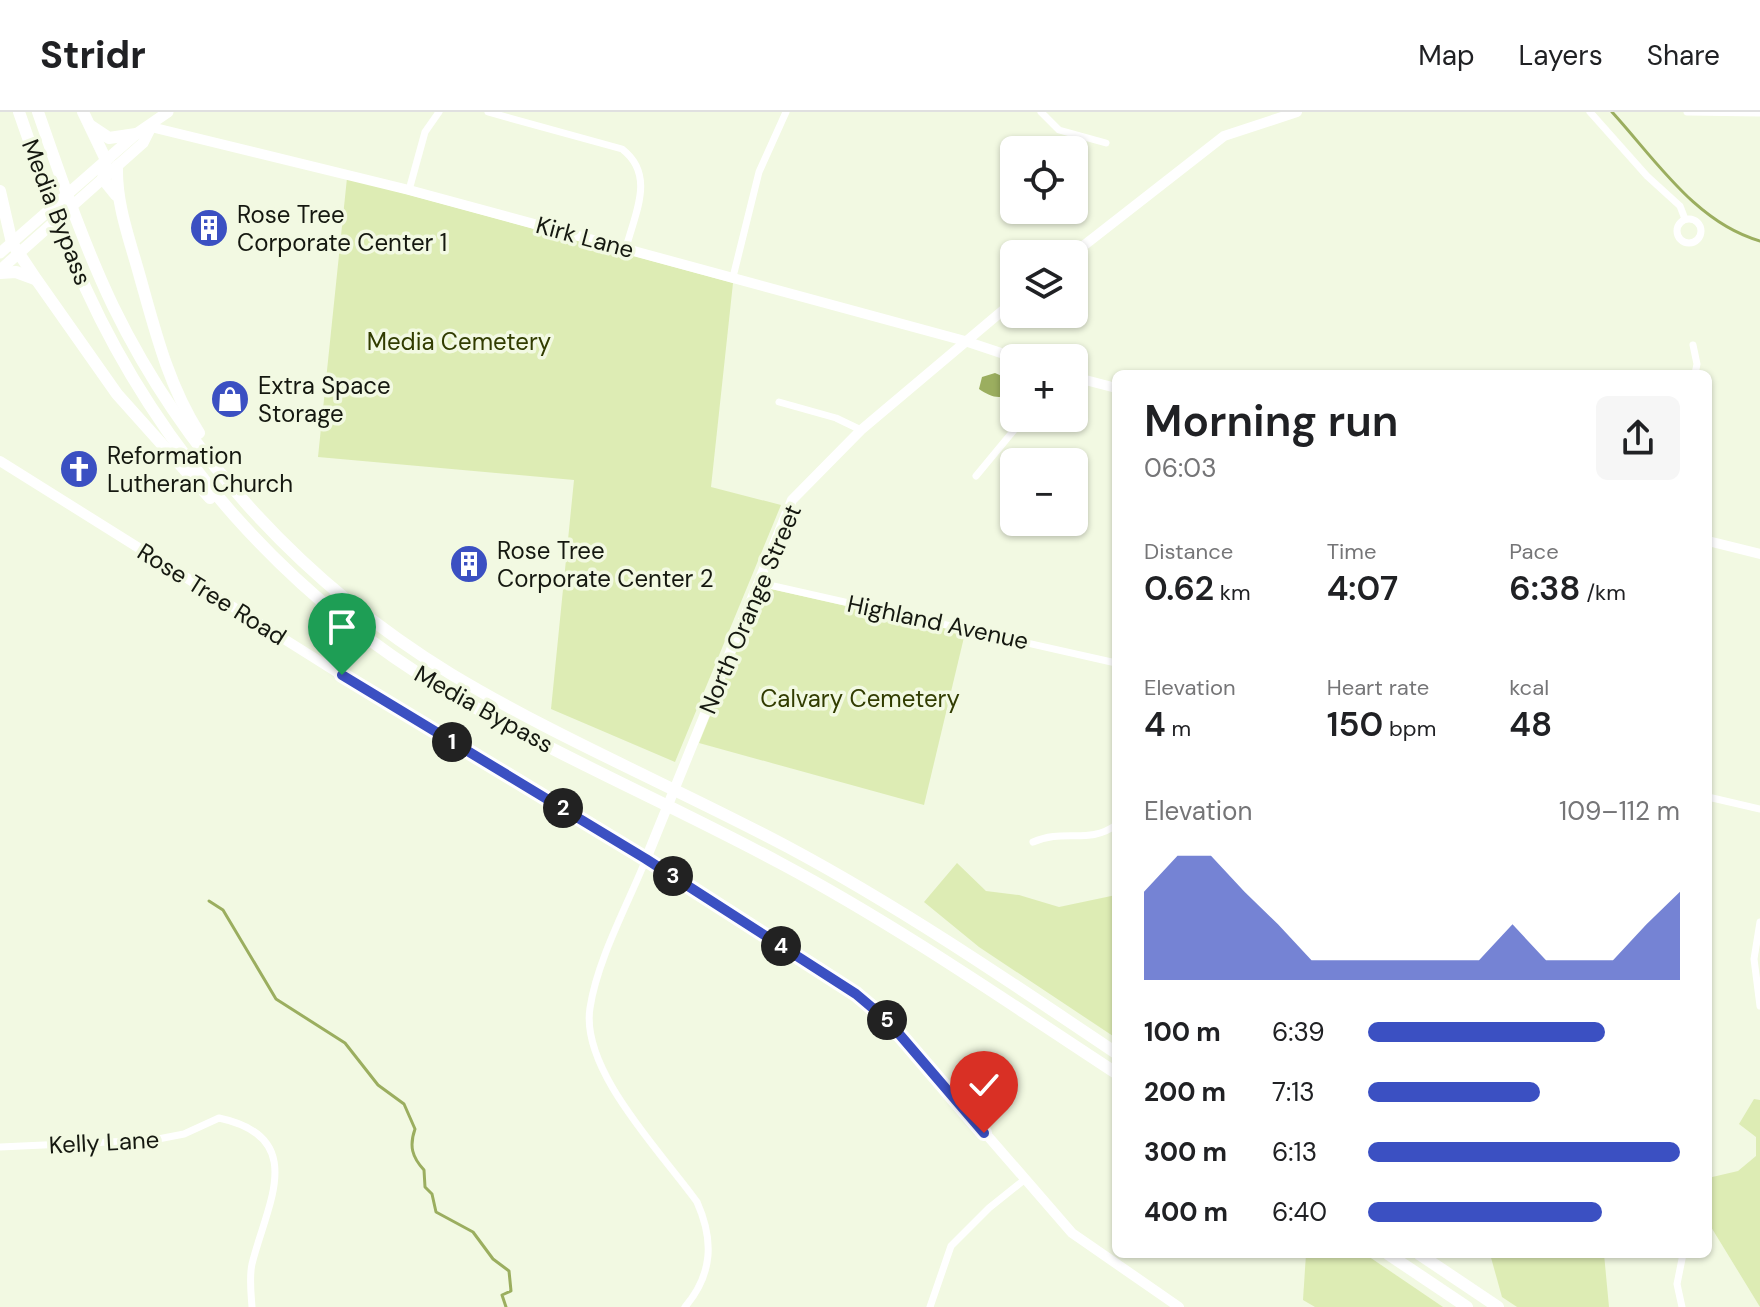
<!DOCTYPE html>
<meta charset="utf-8">
<style>
body{margin:0;font-family:"DM Sans",sans-serif;background:#f6f6f6;color:#202124;height:100vh;display:flex;flex-direction:column;font-size:30px;white-space:nowrap}
*{box-sizing:border-box;margin:0}
p{font-size:26px;color:#757577}
.icon{flex:none;width:44px;height:44px;fill:none;stroke:currentColor;stroke-width:2;stroke-linecap:round;stroke-linejoin:round}
.map{position:relative;flex:1;overflow:hidden}
.panel{position:absolute;left:1112px;top:258px;width:600px;height:888px;display:flex;flex-direction:column;background:#fff;border-radius:12px;box-shadow:0 2px 6px #0004}
.panel>*{flex:none}
.tools{position:absolute;left:1000px;top:24px;display:grid;gap:16px}
.tools a{display:grid;place-items:center;width:88px;height:88px;border-radius:12px;background:#fff;box-shadow:0 2px 6px #0004;font-size:40px}
.pin{position:absolute;display:grid;place-items:center;width:68px;height:68px;color:#fff;margin:-82px -34px;border-radius:50% 50% 50% 0;rotate:-45deg;box-shadow:0 0 8px #0007}
.pin .icon{rotate:45deg}
.km{position:absolute;width:40px;height:40px;margin:-20px;border-radius:50%;background:#222;color:#fff;font-size:22px;line-height:40px;text-align:center}
.round{display:grid;place-items:center;flex:none;width:84px;height:84px;border-radius:12px;background:#f6f6f6}
.summary{display:flex;align-items:center;justify-content:space-between;height:136px;padding:0 32px}
h1{font-size:44px;font-weight:600;line-height:60px}
.metrics{display:grid;grid-template-columns:repeat(3,1fr);gap:12px;height:136px;padding:8px 32px}
.metrics div{display:grid;align-content:center}
.metrics b{font-size:34px;font-weight:600}
.metrics small{font-size:22px;font-weight:400}
.metrics p{font-size:22px}
.chart{height:224px;padding:16px 32px}
.chart p{display:flex;justify-content:space-between}
.chart svg{width:100%;height:144px;margin-top:8px;fill:#3b50c2;opacity:.7}
ul{padding:0 32px;list-style:none;font-size:26px}
li{display:grid;grid-template-columns:128px 96px 1fr;align-items:center;height:60px}
li i{height:20px;border-radius:10px;background:#3b50c2}
header{display:flex;align-items:center;gap:48px;box-sizing:border-box;height:112px;padding:0 40px;background:#fff;border-bottom:2px solid #e0e0e0}
header strong{font-size:38px}
nav{display:flex;gap:44px;margin-inline-start:auto;font-size:28px}
.map>svg:first-child{display:block}
.green{fill:#ddecb4}
.water{fill:#9bae5f}
.lines{fill:none;stroke-linecap:round;stroke-linejoin:round}
.stream{stroke:#9bae5f;stroke-width:3}
.street{stroke:#fff;stroke-width:7}
.secondary{stroke:#fff;stroke-width:10}
.primary{stroke:#fff;stroke-width:11}
.highway{stroke:#fff;stroke-width:12}
.route-casing{stroke:#fff;stroke-width:16}
.route{stroke:#3b50c2;stroke-width:10}
.labels{text-anchor:middle;dominant-baseline:central;stroke-width:7;stroke-linejoin:round;paint-order:stroke}
.street-label{font-size:24px;fill:#151810;stroke:#f2f9e2}
.poi-label{font-size:24px;fill:#151810;stroke:#f2f9e2;text-anchor:start}
.park-label{font-size:24px;fill:#313c00;stroke:#f2f9e2}
</style>
<header>
<strong>Stridr</strong>
<nav><a>Map</a><a>Layers</a><a>Share</a></nav>
</header>
<div class="map">
<svg width="1760" height="1195" viewBox="0 0 1760 1195">
<rect width="100%" height="100%" fill="#f2f9e2"/>
<g class="green">
<path d="M347,66l386,105 -22,204 70,18 -106,257 -124,-53 23,-229 -256,-23z"/>
<path d="M771,477l194,44 -41,172 -225,-62 60,-147z"/>
<path d="M957,751l29,28 33,4 40,12 57,-12v143l-137,-91 -55,-45z"/>
<path d="M1754,987l6,1v207l-52,-85v-44l30,-7 18,-15v-19l-17,-13z"/>
<path d="M1306,1142h59l78,53h-128l-12,-7z"/>
<path d="M1490,1142h114l5,53h-92l-15,-10z"/>
</g>
<path class="water" d="M995,261l16,7 3,7c-9,15 -22,11 -35,2l3,-12z"/>
<g class="lines">
<g class="stream">
<path d="M1612,0c43,47 84,111 148,129"/>
<path d="M209,789l14,9 53,89 69,44 33,42 26,19 11,25c-6,17 -3,28 9,41l1,17 7,7 4,18 37,20 20,27 16,12 2,20 -9,4 4,12"/>
</g>
<g class="street">
<path d="M488,0l134,37c34,26 13,64 4,99"/>
<path d="M1041,0l18,18 47,13"/>
<path d="M1590,0l57,64 33,30 5,13"/>
<path d="M1687,0l73,1"/>
<path d="M409,78l16,-58 14,-20"/>
<circle cx="1689" cy="119" r="12"/>
<path d="M733,165l26,-105 27,-60"/>
<path d="M1693,233l4,19 -2,10"/>
<path d="M779,290l57,16 25,12"/>
<path d="M976,364l48,-58"/>
<path d="M760,471l356,80"/>
<path d="M1708,685l52,12"/>
<path d="M1033,730c31,-14 56,3 83,-17"/>
<path d="M646,747c-18,45 -49,101 -56,149 -10,62 72,145 107,194 17,38 16,72 -12,105"/>
<path d="M1760,810l-6,37 6,47"/>
<path d="M0,1035l153,-7 31,-6 35,-16c91,19 47,88 33,146 -3,13 -1,29 0,43"/>
<path d="M930,1195l21,-61 38,-38 35,-28"/>
<path d="M1682,1195l-5,-23 6,-30"/>
</g>
<g class="secondary">
<path d="M151,15l258,63 556,151 51,17"/>
<path d="M1073,142l151,-118 73,-24"/>
<path d="M1074,265l42,11"/>
<path d="M0,349l343,215 303,183 210,135 32,27 184,212 107,74"/>
<path d="M1708,429l52,13"/>
<path d="M646,747l146,-359 69,-70 153,-129"/>
</g>
<g class="primary">
<path d="M0,141l136,-119 32,-22"/>
<path d="M0,158l143,-127 8,-16"/>
</g>
<g class="highway">
<path d="M19,0c21,60 41,120 67,177 76,166 203,308 359,401 109,65 226,114 337,174 116,62 224,137 334,209"/>
<path d="M38,0c23,66 45,131 75,194 74,152 194,280 338,368 108,65 226,114 337,173 114,61 221,134 328,206"/>
<path d="M83,0l23,48 -3,19 13,16"/>
<path d="M91,14l18,12 27,-4"/>
<path d="M117,54c-1,36 11,69 21,104 16,56 29,113 61,163"/>
<path d="M0,79l12,52 24,36 81,115 93,104"/>
<path d="M0,161l16,-1 19,7"/>
<path d="M1388,1142l79,53"/>
<path d="M1419,1142l79,53"/>
</g>
</g>
<g class="lines">
<defs>
<path id="route" d="M342,563l304,184 210,135 32,27 96,112"/>
</defs>
<use href="#route" class="route-casing"/>
<use href="#route" class="route"/>
</g>
<defs>
<symbol id="building-disc" viewBox="-11 -11 22 22"><circle r="9.5" fill="#3b50c2" stroke="#f2f9e2"/><path d="M-4-6H4V6H1V3H-1V6H-4ZM-2.5-4.3h1.7v1.8h-1.7ZM.8-4.3h1.7v1.8H.8ZM-2.5-1h1.7V.8h-1.7ZM.8-1h1.7V.8H.8Z" fill="#fff"/></symbol>
<symbol id="shop-disc" viewBox="-11 -11 22 22"><circle r="9.5" fill="#3b50c2" stroke="#f2f9e2"/><path d="M-5-2.5h2.3a2.7 3.5 0 0 1 5.4 0H5L5.5 6h-11ZM-1.5-2.5h3a1.5 2.3 0 0 0-3 0Z" fill="#fff"/></symbol>
<symbol id="church-disc" viewBox="-11 -11 22 22"><circle r="9.5" fill="#3b50c2" stroke="#f2f9e2"/><path d="M-1.2-6h2.4v3.5h3.3v2.4h-3.3V6h-2.4V-.1h-3.3v-2.4h3.3Z" fill="#fff"/></symbol>
</defs>
<g fill-rule="evenodd">
<use href="#building-disc" x="187" y="94" width="44" height="44"/>
<use href="#shop-disc" x="208" y="265" width="44" height="44"/>
<use href="#church-disc" x="57" y="335" width="44" height="44"/>
<use href="#building-disc" x="447" y="430" width="44" height="44"/>
</g>
<g class="labels">
<g class="street-label">
<text transform="translate(57 100) rotate(69)">Media Bypass</text>
<text transform="translate(585 125) rotate(15)">Kirk Lane</text>
<text transform="translate(212 482) rotate(32)">Rose Tree Road</text>
<text transform="translate(750 497) rotate(-67)">North Orange Street</text>
<text transform="translate(938 510) rotate(12)">Highland Avenue</text>
<text transform="translate(484 597) rotate(29)">Media Bypass</text>
<text transform="translate(104 1030) rotate(-3)">Kelly Lane</text>
</g>
<g class="poi-label">
<text x="237" y="102">Rose Tree<tspan x="237" dy="28">Corporate Center 1</tspan></text>
<text x="258" y="273">Extra Space<tspan x="258" dy="28">Storage</tspan></text>
<text x="107" y="343">Reformation<tspan x="107" dy="28">Lutheran Church</tspan></text>
<text x="497" y="438">Rose Tree<tspan x="497" dy="28">Corporate Center 2</tspan></text>
</g>
<g class="park-label">
<text x="459" y="229">Media Cemetery</text>
<text x="860" y="586">Calvary Cemetery</text>
</g>
</g>
</svg>
<div class="tools">
<a><svg class="icon" aria-label="locate" viewBox="0 0 24 24"><circle cx="12" cy="12" r="6"/><path d="M12 2v4M12 18v4M2 12h4M18 12h4"/></svg></a>
<a><svg class="icon" aria-label="layers" viewBox="0 0 24 24"><path d="M12 4l9 5-9 5-9-5zM3 14l9 5 9-5"/></svg></a>
<a>+</a>
<a>−</a>
</div>
<div class="pin" style="left:342px;top:563px;background:#1e9e55"><svg class="icon" aria-label="arrive" viewBox="0 0 24 24"><path d="M6 21V4h12l-3 4 3 4H6"/></svg></div>
<div class="pin" style="left:984px;top:1021px;background:#d93025"><svg class="icon" aria-label="check" viewBox="0 0 24 24"><path d="M5 12l5 5 9-10"/></svg></div>
<b class="km" style="left:452px;top:630px">1</b>
<b class="km" style="left:563px;top:696px">2</b>
<b class="km" style="left:673px;top:764px">3</b>
<b class="km" style="left:781px;top:834px">4</b>
<b class="km" style="left:887px;top:908px">5</b>
<section class="panel">
<div class="summary"><div><h1>Morning run</h1><p>06:03</p></div><a class="round"><svg class="icon" aria-label="share" viewBox="0 0 24 24"><path d="M12 15V3M7 8l5-5 5 5M5 13v7h14v-7"/></svg></a></div>
<div class="metrics">
<div><p>Distance</p><b>0.62<small> km</small></b></div>
<div><p>Time</p><b>4:07</b></div>
<div><p>Pace</p><b>6:38<small> /km</small></b></div>
</div>
<div class="metrics">
<div><p>Elevation</p><b>4<small> m</small></b></div>
<div><p>Heart rate</p><b>150<small> bpm</small></b></div>
<div><p>kcal</p><b>48</b></div>
</div>
<div class="chart"><p><span>Elevation</span>109–112 m</p>
<svg viewBox="0 0 160 44" preserveAspectRatio="none"><path d="M0 44V17L10 6L20 6L30 17L40 27L50 38L60 38L70 38L80 38L90 38L100 38L110 27L120 38L130 38L140 38L150 27L160 17V44z"/></svg>
</div>
<ul>
<li><b>100 m</b>6:39<i style="width:76%"></i></li>
<li><b>200 m</b>7:13<i style="width:55%"></i></li>
<li><b>300 m</b>6:13<i style="width:100%"></i></li>
<li><b>400 m</b>6:40<i style="width:75%"></i></li>
</ul>
</section>
</div>
